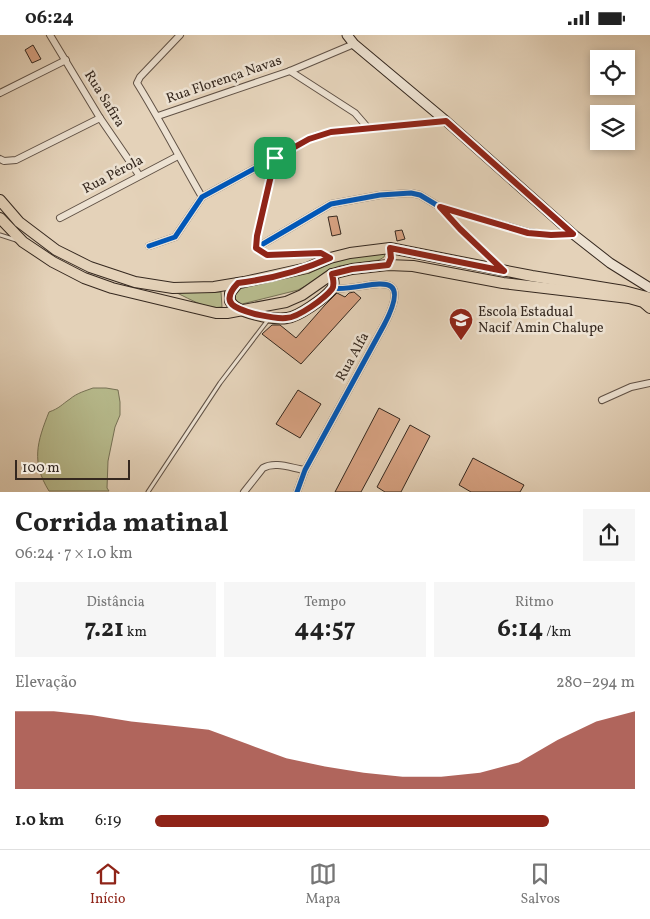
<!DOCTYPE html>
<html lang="pt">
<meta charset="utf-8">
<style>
body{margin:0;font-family:Vollkorn,serif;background:#f6f6f6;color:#222;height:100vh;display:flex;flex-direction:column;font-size:19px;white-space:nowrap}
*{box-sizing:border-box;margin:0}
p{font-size:16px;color:#767676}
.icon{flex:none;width:28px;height:28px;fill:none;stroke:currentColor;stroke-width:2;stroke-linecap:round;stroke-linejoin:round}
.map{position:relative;height:457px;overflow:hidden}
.side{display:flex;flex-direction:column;background:#fff;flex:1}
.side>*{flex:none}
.tools{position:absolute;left:590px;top:15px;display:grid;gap:10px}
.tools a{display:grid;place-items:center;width:45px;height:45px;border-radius:0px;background:#fff;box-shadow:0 2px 8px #0003;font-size:25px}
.scale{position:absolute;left:15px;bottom:12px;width:115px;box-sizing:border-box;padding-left:5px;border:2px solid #35281f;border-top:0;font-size:14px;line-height:18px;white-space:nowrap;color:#35281f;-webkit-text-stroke:4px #ede2d2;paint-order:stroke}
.pin{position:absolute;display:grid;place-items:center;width:42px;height:42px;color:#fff;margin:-21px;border-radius:10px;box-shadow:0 2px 8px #0006}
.round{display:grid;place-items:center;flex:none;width:52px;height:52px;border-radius:0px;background:#f6f6f6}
.headline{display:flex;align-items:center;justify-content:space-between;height:85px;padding:0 15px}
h1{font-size:28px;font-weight:700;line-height:38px}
.stats{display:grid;grid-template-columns:repeat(3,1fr);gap:8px;height:85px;padding:5px 15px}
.stats div{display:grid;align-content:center;border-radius:0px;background:#f6f6f6;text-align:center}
.stats b{font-size:25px;font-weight:700}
.stats small{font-size:14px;font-weight:400}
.stats p{font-size:14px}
.chart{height:140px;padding:10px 15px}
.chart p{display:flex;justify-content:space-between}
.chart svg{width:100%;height:90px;margin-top:5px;fill:#8f2418;opacity:.7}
ul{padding:0 15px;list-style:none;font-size:16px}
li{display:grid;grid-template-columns:80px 60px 1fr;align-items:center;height:38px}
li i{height:12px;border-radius:6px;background:#8f2418}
.status{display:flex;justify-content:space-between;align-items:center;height:35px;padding:0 25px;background:#fff;direction:ltr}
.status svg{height:14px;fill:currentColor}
.dock{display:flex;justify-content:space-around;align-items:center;height:70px;border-top:1px solid #e0e0e0;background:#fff;font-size:14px;color:#767676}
.dock a{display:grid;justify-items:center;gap:2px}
.dock .selected{color:#8f2418}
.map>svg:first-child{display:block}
.green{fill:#b7bb8d;stroke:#767256}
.building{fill:#d6a181;stroke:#35281f}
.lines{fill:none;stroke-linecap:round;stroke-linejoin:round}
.lane-casing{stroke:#615246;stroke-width:5}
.street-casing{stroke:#615246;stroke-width:8}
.secondary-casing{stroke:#35281f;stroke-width:11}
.primary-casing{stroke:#35281f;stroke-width:12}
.lane{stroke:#ede2d2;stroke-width:3}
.street{stroke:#ede2d2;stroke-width:6}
.secondary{stroke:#ede2d2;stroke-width:9}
.primary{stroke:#e4d2b9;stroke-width:10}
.cycleway-casing{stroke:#ede2d2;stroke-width:8}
.cycleway{stroke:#0057b8;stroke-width:5}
.route-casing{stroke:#fff;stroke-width:10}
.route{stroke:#8f2418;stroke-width:6}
.labels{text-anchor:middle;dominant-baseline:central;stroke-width:5;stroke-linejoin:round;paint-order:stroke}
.street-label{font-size:14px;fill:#35281f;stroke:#ede2d2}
.poi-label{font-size:14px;fill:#35281f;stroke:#ede2d2;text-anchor:start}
</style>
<div class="status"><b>06:24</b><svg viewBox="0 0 49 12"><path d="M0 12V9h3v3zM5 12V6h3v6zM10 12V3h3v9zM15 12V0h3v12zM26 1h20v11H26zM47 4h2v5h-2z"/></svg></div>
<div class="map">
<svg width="650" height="457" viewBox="0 0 650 457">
<rect width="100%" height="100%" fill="#e4d2b9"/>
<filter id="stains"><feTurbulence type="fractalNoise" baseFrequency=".004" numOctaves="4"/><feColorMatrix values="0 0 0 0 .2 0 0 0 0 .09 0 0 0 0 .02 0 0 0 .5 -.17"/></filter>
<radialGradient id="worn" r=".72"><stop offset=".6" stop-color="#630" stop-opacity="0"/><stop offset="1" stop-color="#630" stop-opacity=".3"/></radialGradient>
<g class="green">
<path d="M386,216l-2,6 -5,3 -40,6 -15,7 -15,11 -11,6 -56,14h-4l-4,-6 5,-9 73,-18 42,-17z"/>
<path d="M221,257l1,15c-15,3 -32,-8 -45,-14z"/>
<path d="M93,353h13l12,2 2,12v13l-5,12 -7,34 -1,27 2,3h-60c-18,-29 -12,-49 0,-79 11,-4 12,-7 21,-13 7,-6 15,-8 23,-11z"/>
</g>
<g class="building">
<path d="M33,10l8,14 -9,4 -7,-13z"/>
<path d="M337,181l4,18 -9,2 -4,-19z"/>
<path d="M402,195l3,9 -8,2 -2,-10z"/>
<path d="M354,257l7,6 -60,66 -39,-30 10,-9h8l16,13 29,-33 12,-12 8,4 4,-4z"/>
<path d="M298,355l23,14 -21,34 -24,-14z"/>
<path d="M379,373l21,11 -26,49 -13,24h-26z"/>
<path d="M410,390l20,11 -29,56h-16l-8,-5z"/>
<path d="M473,423l51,27 -4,7h-49l-12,-7z"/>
</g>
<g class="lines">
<defs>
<g id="lane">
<path d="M0,200l16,5"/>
<path d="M148,457l72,-109 48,-63"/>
</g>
<g id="street">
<path d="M50,0l50,83 39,57"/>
<path d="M180,0l-40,42 -3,6c23,37 43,76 65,114"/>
<path d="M290,36l65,42 13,15"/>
<path d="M0,58l66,-33"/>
<path d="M158,81l132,-45 64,-27"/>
<path d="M0,124l4,2 12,-1 84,-42"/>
<path d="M441,172l87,25 23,3 22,-1"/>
<path d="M60,183l118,-62"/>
<path d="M149,211l26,-9 27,-40 107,-58 9,-4 24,-4 104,-10"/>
<path d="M256,213l75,-44 49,-9 31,-2 9,2 20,12 20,22 43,41"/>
<path d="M256,213l1,-12 18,-78"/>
<path d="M256,213l11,7 54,-1 9,4"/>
<path d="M602,365l29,-13 19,-4"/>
<path d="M244,457l19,-24c12,-7 28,0 42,2"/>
<path d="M297,457l8,-22 79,-145c34,-65 -22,-32 -52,-37"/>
</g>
<path id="secondary" d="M347,0l7,9 92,77 127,113 37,29 40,25"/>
<g id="primary">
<path d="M0,165l19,22 37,28 34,17 45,15 38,6 41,-1 30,-5 63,-14 23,-10 20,-5 40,-5 142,28 92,15 26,7"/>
<path d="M0,183l23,24 30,20 31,16 28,10 104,25h11l59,-11 16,-7 30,-21 20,-5 36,-4 25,1 90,17 126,15 14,4 7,6"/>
<path d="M238,248l-8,10v8c6,12 43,19 57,17 11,-1 38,-20 45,-29 3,-4 1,-10 0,-15"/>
</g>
</defs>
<use href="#lane" class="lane-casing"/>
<use href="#street" class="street-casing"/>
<use href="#secondary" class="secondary-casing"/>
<use href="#primary" class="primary-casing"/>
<use href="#lane" class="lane"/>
<use href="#street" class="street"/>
<use href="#secondary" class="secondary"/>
<use href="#primary" class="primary"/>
<defs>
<g id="cycleway">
<path d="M149,211l26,-9 27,-40 107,-58 9,-4 24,-4 104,-10"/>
<path d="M256,213l75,-44 49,-9 31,-2 9,2 20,12 20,22 44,42"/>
<path d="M297,457l8,-22 79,-145c34,-65 -22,-32 -52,-37"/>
</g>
</defs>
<use href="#cycleway" class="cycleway-casing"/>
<use href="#cycleway" class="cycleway"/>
</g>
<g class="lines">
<defs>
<path id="route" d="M446,86l127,113 -22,1 -23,-2 -88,-26 20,22 44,42 -114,-23 1,10 -3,7 -36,4 -20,5c1,5 3,11 0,15 -7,9 -34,29 -46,29 -10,1 -21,-2 -31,-4 -18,-5 -37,-10 -17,-31 32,-4 63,-12 92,-25l-9,-5 -54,2 -11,-7 1,-12 18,-78 34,-19 22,-7z"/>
</defs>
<use href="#route" class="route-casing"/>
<use href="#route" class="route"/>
</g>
<defs>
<symbol id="school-pin" viewBox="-11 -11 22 30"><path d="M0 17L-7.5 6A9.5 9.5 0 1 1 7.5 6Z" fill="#8f2418" stroke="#ede2d2"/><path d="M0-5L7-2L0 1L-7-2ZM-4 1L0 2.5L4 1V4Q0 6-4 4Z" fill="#fff"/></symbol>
</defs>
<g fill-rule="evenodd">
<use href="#school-pin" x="447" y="271" width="28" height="38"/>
</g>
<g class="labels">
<g class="street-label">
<text transform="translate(224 45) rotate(-19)">Rua Florença Navas</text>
<text transform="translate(104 64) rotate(58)">Rua Safira</text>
<text transform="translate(113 140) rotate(-28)">Rua Pérola</text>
<text transform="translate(353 322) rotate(-61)">Rua Alfa</text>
</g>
<g class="poi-label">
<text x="478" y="277">Escola Estadual<tspan x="478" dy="16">Nacif Amin Chalupe</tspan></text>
</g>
</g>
<rect width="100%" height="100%" filter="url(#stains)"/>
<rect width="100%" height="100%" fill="url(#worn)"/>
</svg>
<div class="tools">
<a><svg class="icon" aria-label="locate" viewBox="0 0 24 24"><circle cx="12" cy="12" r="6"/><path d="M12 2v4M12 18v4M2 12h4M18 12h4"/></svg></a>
<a><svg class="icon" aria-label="layers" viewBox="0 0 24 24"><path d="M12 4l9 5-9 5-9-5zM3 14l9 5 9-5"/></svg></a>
</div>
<div class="scale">100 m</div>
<div class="pin" style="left:275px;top:123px;background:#1e9e55"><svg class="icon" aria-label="arrive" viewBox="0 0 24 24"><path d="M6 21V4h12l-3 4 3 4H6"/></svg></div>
</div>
<section class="side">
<div class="headline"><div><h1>Corrida matinal</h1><p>06:24 · 7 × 1.0 km</p></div><a class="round"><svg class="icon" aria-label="share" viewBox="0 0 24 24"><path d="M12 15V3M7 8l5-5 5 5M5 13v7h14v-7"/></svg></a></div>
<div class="stats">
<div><p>Distância</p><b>7.21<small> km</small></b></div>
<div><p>Tempo</p><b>44:57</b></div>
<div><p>Ritmo</p><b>6:14<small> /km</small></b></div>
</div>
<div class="chart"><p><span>Elevação</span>280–294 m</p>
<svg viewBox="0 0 160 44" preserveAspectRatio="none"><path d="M0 44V6L10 6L20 8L30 11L40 13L50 15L60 22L70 29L80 33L90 36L100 38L110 38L120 36L130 31L140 20L150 11L160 6V44z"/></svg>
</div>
<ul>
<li><b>1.0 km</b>6:19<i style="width:82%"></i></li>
</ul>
</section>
<nav class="dock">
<a class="selected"><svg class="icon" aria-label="home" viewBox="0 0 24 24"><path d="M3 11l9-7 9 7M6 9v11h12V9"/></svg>Início</a>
<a><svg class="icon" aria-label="map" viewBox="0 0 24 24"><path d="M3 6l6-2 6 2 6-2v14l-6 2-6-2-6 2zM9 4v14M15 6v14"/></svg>Mapa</a>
<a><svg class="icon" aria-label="saved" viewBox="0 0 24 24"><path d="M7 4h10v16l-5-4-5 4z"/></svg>Salvos</a>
</nav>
